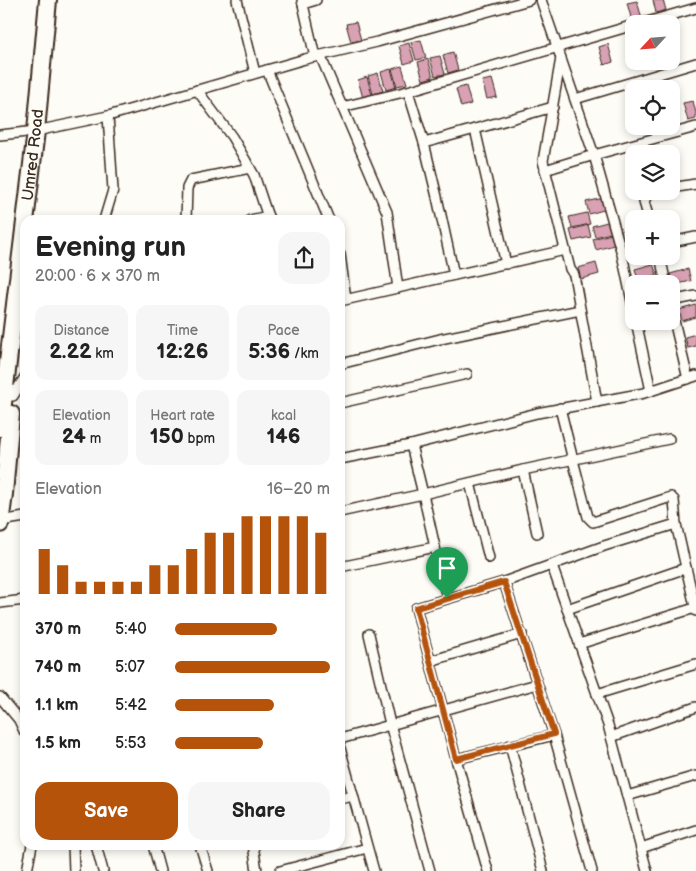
<!DOCTYPE html>
<meta charset="utf-8">
<style>
body{margin:0;font-family:"Balsamiq Sans",sans-serif;background:#f6f6f6;color:#222;height:100vh;display:flex;flex-direction:column;font-size:19px;white-space:nowrap}
*{box-sizing:border-box;margin:0}
p{font-size:16px;color:#767676}
.icon{flex:none;width:28px;height:28px;fill:none;stroke:currentColor;stroke-width:2;stroke-linecap:round;stroke-linejoin:round}
.map{position:relative;flex:1;overflow:hidden}
.drawer{position:absolute;left:20px;top:215px;width:325px;height:635px;display:flex;flex-direction:column;background:#fff;border-radius:15px;box-shadow:0 2px 8px #0003}
.drawer>*{flex:none}
.needle{width:32px;rotate:244deg}
.controls{position:absolute;left:625px;top:15px;display:grid;gap:10px}
.controls a{display:grid;place-items:center;width:55px;height:55px;border-radius:10px;background:#fff;box-shadow:0 2px 8px #0003;font-size:25px}
.pin{position:absolute;display:grid;place-items:center;width:42px;height:42px;color:#fff;margin:-51px -21px;border-radius:50% 50% 50% 0;rotate:-45deg;box-shadow:0 0 5px #0007}
.pin .icon{rotate:45deg}
.round{display:grid;place-items:center;flex:none;width:52px;height:52px;border-radius:15px;background:#f6f6f6}
.overview{display:flex;align-items:center;justify-content:space-between;height:85px;padding:0 15px}
h1{font-size:28px;font-weight:800;line-height:38px}
.metrics{display:grid;grid-template-columns:repeat(3,1fr);gap:8px;height:85px;padding:5px 15px}
.metrics div{display:grid;align-content:center;border-radius:12px;background:#f6f6f6;text-align:center}
.metrics b{font-size:21px;font-weight:800}
.metrics small{font-size:14px;font-weight:400}
.metrics p{font-size:14px}
.chart{height:140px;padding:10px 15px}
.chart p{display:flex;justify-content:space-between}
.chart svg{width:100%;height:90px;margin-top:5px;stroke:#b45309;stroke-width:6}
.cta{display:flex;gap:10px;margin-top:auto;padding:10px 15px}
.cta a{flex:1;height:58px;border-radius:15px;background:#b45309;color:#fff;font-size:20px;font-weight:800;line-height:58px;text-align:center}
.cta a+a{background:#f6f6f6;color:#222}
ul{padding:0 15px;list-style:none;font-size:16px}
li{display:grid;grid-template-columns:80px 60px 1fr;align-items:center;height:38px}
li i{height:12px;border-radius:6px;background:#b45309}
.map>svg:first-child{display:block}
.building{fill:#d9a1b4;stroke:#3b2a1e}
.lines{fill:none;stroke-linecap:round;stroke-linejoin:round}
.street-casing{stroke:#3b2a1e;stroke-width:12}
.highway-casing{stroke:#3b2a1e;stroke-width:20}
.street{stroke:#fdfcf7;stroke-width:9}
.highway{stroke:#fdfcf7;stroke-width:16}
.route-casing{stroke:#fff;stroke-width:10}
.route{stroke:#b45309;stroke-width:6}
.labels{text-anchor:middle;dominant-baseline:central;stroke-width:4;stroke-linejoin:round;paint-order:stroke}
.street-label{font-size:16px;fill:#3b2a1e;stroke:#fdfcf7}
</style>
<div class="map">
<svg width="696" height="871" viewBox="0 0 696 871">
<rect width="100%" height="100%" fill="#fdfcf7"/>
<filter id="ink" filterUnits="userSpaceOnUse"><feTurbulence type="fractalNoise" baseFrequency=".02" numOctaves="2"/><feDisplacementMap in="SourceGraphic" scale="10" xChannelSelector="R" yChannelSelector="G"/><feConvolveMatrix kernelMatrix="1 2 1 2 8 2 1 2 1" color-interpolation-filters="sRGB"/></filter>
<g filter="url(#ink)">
<g class="building">
<path d="M653,0h10l3,10 -10,3z"/>
<path d="M637,1l5,18 -10,2 -5,-18z"/>
<path d="M356,22l5,18 -10,2 -5,-18z"/>
<path d="M421,40l5,18 -10,2 -5,-18z"/>
<path d="M409,43l5,18 -10,3 -5,-18z"/>
<path d="M608,44l5,18 -9,3 -5,-18z"/>
<path d="M453,52l5,18 -10,3 -5,-18z"/>
<path d="M440,56l5,18 -10,2 -5,-18z"/>
<path d="M428,59l5,18 -10,3 -5,-18z"/>
<path d="M402,66l5,18 -10,2 -5,-17z"/>
<path d="M391,69l5,18 -10,3 -5,-18z"/>
<path d="M378,73l5,18 -10,3 -5,-18z"/>
<path d="M367,77l5,18 -9,3 -5,-18z"/>
<path d="M492,79l5,18 -10,2 -5,-18z"/>
<path d="M466,86l5,18 -10,3 -5,-18z"/>
<path d="M693,101l3,12v6l-8,2 -5,-18z"/>
<path d="M604,198l3,11 -18,5 -3,-12z"/>
<path d="M587,213l3,11 -18,4 -3,-11z"/>
<path d="M611,221l3,11 -19,5 -3,-11z"/>
<path d="M588,225l3,12 -18,4 -3,-11z"/>
<path d="M611,234l3,11 -18,5 -3,-11z"/>
<path d="M596,263l3,11 -18,5 -3,-11z"/>
<path d="M653,264l4,11 -19,5 -3,-11z"/>
<path d="M688,269l3,12 -18,4 -3,-11z"/>
<path d="M657,276l2,8h-19l-1,-3z"/>
<path d="M696,305v12l-14,4 -3,-11z"/>
<path d="M696,334v12l-8,2 -3,-11z"/>
</g>
<g class="lines">
<defs>
<g id="street">
<path d="M237,0l18,73"/>
<path d="M302,0l13,57"/>
<path d="M541,0l20,58 -18,103 27,108 4,6 23,127"/>
<path d="M303,4l13,-4"/>
<path d="M640,24l56,-16"/>
<path d="M320,55l67,157 11,76"/>
<path d="M267,70l62,150"/>
<path d="M197,90l35,47 22,38 15,45"/>
<path d="M408,91l16,52 13,54 17,78"/>
<path d="M575,99l121,-36"/>
<path d="M342,107l66,-16 226,-66"/>
<path d="M0,135l36,-4 72,-15 197,-57 72,-17 152,-42"/>
<path d="M424,143l51,-14"/>
<path d="M545,170l49,-15 -33,-96"/>
<path d="M671,188l25,-4"/>
<path d="M649,219l-5,-17 3,-7 9,-4"/>
<path d="M104,220l9,-30 -5,-74"/>
<path d="M186,220l1,-32 4,-8 59,-12"/>
<path d="M250,220l18,-4"/>
<path d="M671,242l25,-5"/>
<path d="M340,254l6,45"/>
<path d="M660,256l6,28"/>
<path d="M506,264l-31,-135 78,-22"/>
<path d="M340,301l225,-51"/>
<path d="M671,301l25,-5"/>
<path d="M671,308l17,71"/>
<path d="M634,311l-12,-57 -28,-99 102,-28"/>
<path d="M636,321l15,70"/>
<path d="M340,364l100,-25 140,-29"/>
<path d="M4,395l9,1 12,-19"/>
<path d="M340,403l127,-29"/>
<path d="M560,408l13,52 15,57 5,5 78,-25 3,3 2,24"/>
<path d="M411,445l126,-32 107,-20 52,-17"/>
<path d="M340,459l71,-14 12,49 -83,18"/>
<path d="M523,470l14,63"/>
<path d="M470,483l19,75"/>
<path d="M0,521l25,-4"/>
<path d="M435,547l12,51"/>
<path d="M552,566l56,159 39,146"/>
<path d="M340,567l95,-20 -12,-53 100,-24 146,-31"/>
<path d="M504,582l50,153"/>
<path d="M0,603l25,-3"/>
<path d="M567,609l119,-41"/>
<path d="M369,634l21,90 40,147"/>
<path d="M579,644l116,-36"/>
<path d="M430,661l92,-27"/>
<path d="M597,694l99,-30"/>
<path d="M0,697l19,23 6,13"/>
<path d="M611,737l85,-30"/>
<path d="M340,739l197,-55"/>
<path d="M510,745l33,126"/>
<path d="M340,748l34,123"/>
<path d="M456,759l-40,-151 88,-26 100,-36 72,-22 20,87"/>
<path d="M627,796l69,-20"/>
<path d="M340,799l13,-3"/>
<path d="M73,845l1,26"/>
<path d="M96,845l7,26"/>
<path d="M153,845l7,26"/>
<path d="M200,845l8,26"/>
<path d="M253,845l4,26"/>
<path d="M641,848l55,-18"/>
<path d="M27,871l5,-26"/>
<path d="M280,871l87,-23"/>
<path d="M488,871l-32,-112 98,-24 38,136"/>
</g>
<g id="highway">
<path id="s1" d="M0,428l36,-297 12,-131"/>
<path d="M0,524l4,-30 7,-80"/>
</g>
</defs>
<use href="#street" class="street-casing"/>
<use href="#highway" class="highway-casing"/>
<use href="#street" class="street"/>
<use href="#highway" class="highway"/>
</g>
</g>
<g class="lines" filter="url(#ink)">
<defs>
<path id="route" d="M504,582l50,152 -98,25 -40,-151z"/>
</defs>
<use href="#route" class="route-casing"/>
<use href="#route" class="route"/>
</g>
<g class="labels">
<g class="street-label">
<text stroke="none"><textPath href="#s1" startOffset="275">Umred Road</textPath></text>
</g>
</g>
</svg>
<div class="controls">
<a><svg class="needle" viewBox="-14 -14 28 28"><path d="M0-13l5 13h-10z" fill="#e53935"/><path d="M0 13l5-13h-10z" fill="#767676"/></svg></a>
<a><svg class="icon" aria-label="locate" viewBox="0 0 24 24"><circle cx="12" cy="12" r="6"/><path d="M12 2v4M12 18v4M2 12h4M18 12h4"/></svg></a>
<a><svg class="icon" aria-label="layers" viewBox="0 0 24 24"><path d="M12 4l9 5-9 5-9-5zM3 14l9 5 9-5"/></svg></a>
<a>+</a>
<a>−</a>
</div>
<div class="pin" style="left:447px;top:598px;background:#1e9e55"><svg class="icon" aria-label="arrive" viewBox="0 0 24 24"><path d="M6 21V4h12l-3 4 3 4H6"/></svg></div>
<section class="drawer">
<div class="overview"><div><h1>Evening run</h1><p>20:00 · 6 × 370 m</p></div><a class="round"><svg class="icon" aria-label="share" viewBox="0 0 24 24"><path d="M12 15V3M7 8l5-5 5 5M5 13v7h14v-7"/></svg></a></div>
<div class="metrics">
<div><p>Distance</p><b>2.22<small> km</small></b></div>
<div><p>Time</p><b>12:26</b></div>
<div><p>Pace</p><b>5:36<small> /km</small></b></div>
</div>
<div class="metrics">
<div><p>Elevation</p><b>24<small> m</small></b></div>
<div><p>Heart rate</p><b>150<small> bpm</small></b></div>
<div><p>kcal</p><b>146</b></div>
</div>
<div class="chart"><p><span>Elevation</span>16–20 m</p>
<svg viewBox="0 0 160 44" preserveAspectRatio="none"><path d="M5 44V22M15 44V30M25 44V38M35 44V38M45 44V38M55 44V38M65 44V30M75 44V30M85 44V22M95 44V14M105 44V14M115 44V6M125 44V6M135 44V6M145 44V6M155 44V14"/></svg>
</div>
<ul>
<li><b>370 m</b>5:40<i style="width:66%"></i></li>
<li><b>740 m</b>5:07<i style="width:100%"></i></li>
<li><b>1.1 km</b>5:42<i style="width:64%"></i></li>
<li><b>1.5 km</b>5:53<i style="width:57%"></i></li>
</ul>
<div class="cta"><a>Save</a><a>Share</a></div>
</section>
</div>
